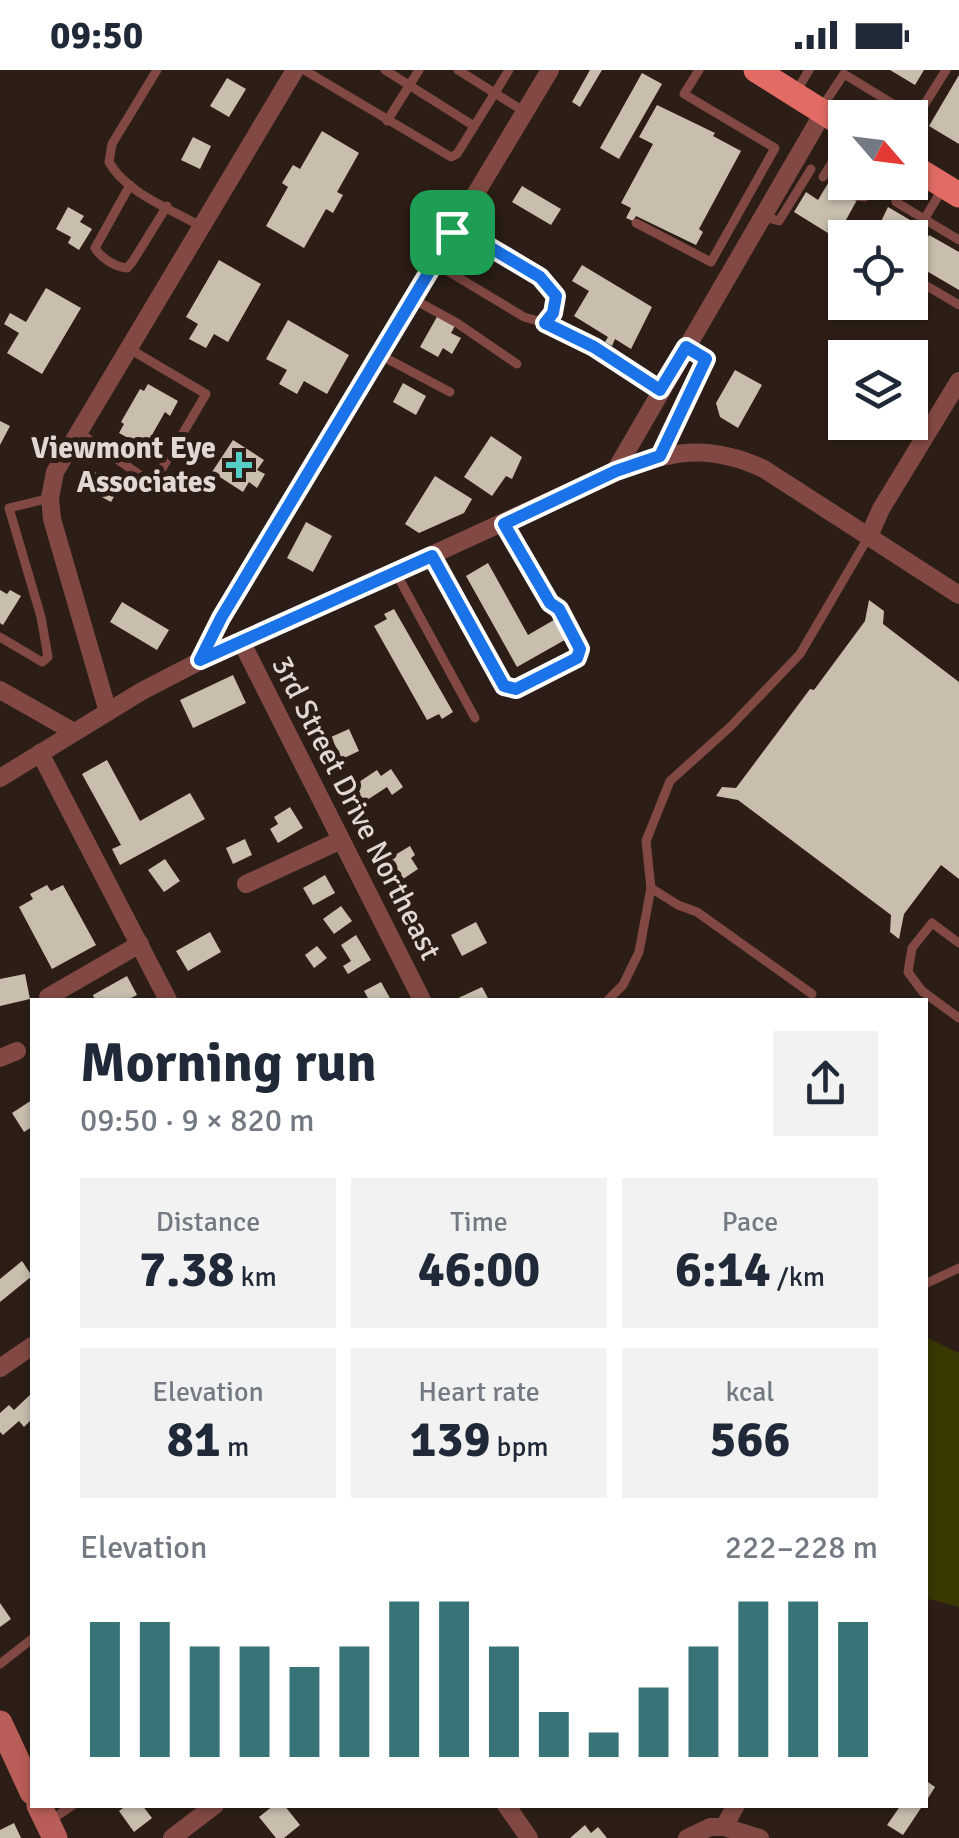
<!DOCTYPE html>
<meta charset="utf-8">
<style>
body{margin:0;font-family:Signika,sans-serif;background:#f2f2f3;color:#1f2937;height:100vh;display:flex;flex-direction:column;font-size:38px;white-space:nowrap}
*{box-sizing:border-box;margin:0}
p{font-size:32px;color:#747a83}
.icon{flex:none;width:55px;height:55px;fill:none;stroke:currentColor;stroke-width:2;stroke-linecap:round;stroke-linejoin:round}
.map{position:relative;flex:1;overflow:hidden}
.details{position:absolute;left:30px;top:928px;width:898px;height:810px;display:flex;flex-direction:column;background:#fff;border-radius:0px;box-shadow:0 2px 8px #0004}
.details>*{flex:none}
.needle{width:65px;rotate:118deg}
.controls{position:absolute;left:828px;top:30px;display:grid;gap:20px}
.controls a{display:grid;place-items:center;width:100px;height:100px;border-radius:0px;background:#fff;box-shadow:0 2px 8px #0004;font-size:50px}
.pin{position:absolute;display:grid;place-items:center;width:85px;height:85px;color:#fff;margin:-42px;border-radius:20px;box-shadow:0 5px 15px #0006}
.round{display:grid;place-items:center;flex:none;width:105px;height:105px;border-radius:0px;background:#f2f2f3}
.overview{display:flex;align-items:center;justify-content:space-between;height:170px;padding:0 50px}
h1{font-size:55px;font-weight:800;line-height:75px}
.figures{display:grid;grid-template-columns:repeat(3,1fr);gap:15px;height:170px;padding:10px 50px}
.figures div{display:grid;align-content:center;border-radius:0px;background:#f2f2f3;text-align:center}
.figures b{font-size:50px;font-weight:800}
.figures small{font-size:28px;font-weight:400}
.figures p{font-size:28px}
.chart{height:280px;padding:20px 50px}
.chart p{display:flex;justify-content:space-between}
.chart svg{width:100%;height:180px;margin-top:10px;stroke:#377377;stroke-width:6}
.status{display:flex;justify-content:space-between;align-items:center;height:70px;padding:0 50px;background:#fff;direction:ltr}
.status svg{height:28px;fill:currentColor}
.map>svg:first-child{display:block}
.green{fill:#393702}
.building{fill:#c9beae}
.lines{fill:none;stroke-linecap:round;stroke-linejoin:round}
.lane{stroke:#824944;stroke-width:9}
.street{stroke:#824944;stroke-width:18}
.secondary{stroke:#b85d57;stroke-width:25}
.primary{stroke:#e26c65;stroke-width:25}
.route-casing{stroke:#fff;stroke-width:20}
.route{stroke:#1a73e8;stroke-width:12}
.poi-dot{fill:#55cec5;stroke:#2c1e16;stroke-width:4}
.labels{text-anchor:middle;dominant-baseline:central;stroke-width:10;stroke-linejoin:round;paint-order:stroke}
.poi-label{font-size:30px;font-weight:bold;fill:#e1d8d2;stroke:#2c1e16;text-anchor:end}
.street-label{font-size:30px;fill:#e1d8d2;stroke:#2c1e16}
</style>
<div class="status"><b>09:50</b><svg viewBox="0 0 49 12"><path d="M0 12V9h3v3zM5 12V6h3v6zM10 12V3h3v9zM15 12V0h3v12zM26 1h20v11H26zM47 4h2v5h-2z"/></svg></div>
<div class="map">
<svg width="959" height="1768" viewBox="0 0 959 1768">
<rect width="100%" height="100%" fill="#2c1e16"/>
<path class="green" d="M925,1267l34,16v254l-34,-9z"/>
<g class="building">
<path d="M590,0h12l-22,37 -8,-5z"/>
<path d="M890,0h34l-9,15z"/>
<path d="M642,3l20,11 -43,75 -19,-11z"/>
<path d="M959,5v69l-30,-18z"/>
<path d="M227,8l19,11 -17,28 -19,-11z"/>
<path d="M657,35l58,28 -2,3 28,15 -42,78 4,3 -7,13 -60,-29 -3,5 -7,-3 5,-10 -10,-5 32,-59 -14,-7z"/>
<path d="M322,61l37,22 -22,39 6,3 -10,18 -7,-4 -22,39 -38,-22 22,-39 -6,-4 11,-18 7,4z"/>
<path d="M193,67l18,9 -11,23 -19,-9z"/>
<path d="M845,85v27h22l-31,56 -42,-26 12,-20 12,8z"/>
<path d="M522,116l39,23 -10,16 -39,-23z"/>
<path d="M68,137l16,9 -4,6 12,7 -13,21 -11,-7 3,-6 -15,-8z"/>
<path d="M888,137l22,13 -11,18h-26z"/>
<path d="M929,165l30,17v38l-46,-27z"/>
<path d="M219,190l42,24 -33,58 -14,-8 -8,14 -17,-9 9,-15 -12,-7z"/>
<path d="M582,195l70,42 -21,42 -16,-10 -3,7 -7,-4 3,-5 -34,-21 15,-25 -17,-10z"/>
<path d="M46,218l35,20 -39,66 -35,-21 12,-20 -15,-9 6,-11 16,9z"/>
<path d="M438,245l18,9 -5,9 10,5 -9,16 -9,-6 -5,9 -18,-10z"/>
<path d="M288,250l61,35 -22,39 -23,-13 -7,13 -18,-10 8,-14 -21,-11z"/>
<path d="M735,300l27,15 -24,43 -18,-11 -4,-14z"/>
<path d="M403,313l23,13 -10,19 -23,-13z"/>
<path d="M148,314l30,17 -8,15 -5,-4 -12,21 5,3 -8,14 -31,-17 5,-9 -3,-2 19,-33 4,2z"/>
<path d="M0,351l10,5 -10,19z"/>
<path d="M491,366l31,21 -10,22 -6,-3 -14,20 -28,-19z"/>
<path d="M233,370l31,20 -7,10 8,4 -8,14 -8,-6 -6,10 -31,-20z"/>
<path d="M89,399l31,17 -9,16 -31,-17z"/>
<path d="M435,406l37,23 -8,14 -45,20 -14,-9z"/>
<path d="M306,452l26,14 -19,36 -26,-14z"/>
<path d="M488,493l40,72 31,-18 11,20 -53,30 -51,-91z"/>
<path d="M0,520l7,4 3,-4 11,6 -18,29 -3,-2z"/>
<path d="M869,530l15,11 -1,13 76,58v197l-18,-14 -37,49 -5,25 -9,-7 1,-17 -153,-115 -22,-4 6,-9 14,1 74,-99 4,1 51,-69z"/>
<path d="M122,532l47,28 -12,20 -47,-28z"/>
<path d="M394,539l59,103 -11,7 -3,-5 -12,6 -53,-94 13,-7 -3,-5z"/>
<path d="M233,605l13,28 -53,25 -13,-28z"/>
<path d="M349,659l10,22 -17,8 -11,-22z"/>
<path d="M107,690l33,61 50,-28 15,26 -85,46 -8,-16 9,-4 -39,-71z"/>
<path d="M391,699l12,18 -11,8 -5,-8 -23,15 -11,-16 24,-16 4,6z"/>
<path d="M290,737l13,21 -25,15 -8,-14 8,-5 -4,-7z"/>
<path d="M245,769l7,16 -19,9 -7,-16z"/>
<path d="M410,776l5,9 -4,3 7,11 -15,10 -13,-21z"/>
<path d="M165,789l15,22 -16,11 -16,-22z"/>
<path d="M325,805l10,18 -22,12 -10,-17z"/>
<path d="M47,815l4,6 12,-6 33,60 -44,24 -33,-62 14,-8 -3,-5z"/>
<path d="M341,836l11,15 -18,13 -11,-15z"/>
<path d="M476,852l11,21 -25,13 -11,-21z"/>
<path d="M210,862l11,20 -33,19 -12,-20z"/>
<path d="M356,865l15,25 -23,14 -5,-8 8,-5 -10,-16z"/>
<path d="M317,876l10,12 -13,10 -9,-13z"/>
<path d="M25,904l5,25 -30,7v-27z"/>
<path d="M127,906l10,19 -10,5h-32l-2,-5z"/>
<path d="M381,912l10,18h-22l-5,-9z"/>
<path d="M482,917l7,13h-35z"/>
<path d="M32,1030v27l-8,5 -12,-19z"/>
<path d="M22,1191l10,15 -32,26v-23z"/>
<path d="M32,1323v26l-8,8 -5,-6 -16,14 -3,-3v-19l9,-8 5,5z"/>
<path d="M0,1533l11,16 -11,8z"/>
<path d="M925,1710l10,7 -10,16z"/>
<path d="M127,1735h15l10,13 -18,14 -15,-21z"/>
<path d="M274,1735h10l16,20 -16,13h-8l-17,-21z"/>
<path d="M901,1735h22l-20,30 -16,-10z"/>
<path d="M14,1753l7,15h-21v-8z"/>
<path d="M585,1755l6,8 7,-6 9,11h-37z"/>
</g>
<g class="lines">
<g class="lane">
<path d="M157,0l-45,74 -3,18c17,31 62,47 93,65"/>
<path d="M304,0l147,87 6,-3 52,-84"/>
<path d="M385,0l89,56"/>
<path d="M458,0l67,42"/>
<path d="M796,22l13,-22"/>
<path d="M822,37l22,-33 72,44 -6,10"/>
<path d="M916,48l30,-48"/>
<path d="M387,51l32,-51"/>
<path d="M823,107l22,-35"/>
<path d="M130,115l-35,63c6,10 20,19 32,20l6,-7 34,-55"/>
<path d="M856,126l9,1 8,-15"/>
<path d="M896,132l63,38"/>
<path d="M762,146l17,5 32,-52"/>
<path d="M636,153l75,39 64,-114 -91,-54 15,-24"/>
<path d="M910,173l33,-55"/>
<path d="M434,193l90,54 21,6 8,-10 4,-17 -18,-19 -83,-50"/>
<path d="M910,206l49,29"/>
<path d="M413,229l44,24 60,41"/>
<path d="M545,253l50,24 65,43"/>
<path d="M380,285l70,37"/>
<path d="M77,361l67,47 13,-1 49,-83 -78,-46"/>
<path d="M660,386l47,-92 -1,-5 -20,-12"/>
<path d="M431,486l73,131 12,2 61,-31 3,-9 -76,-126"/>
<path d="M396,503l79,145"/>
<path d="M0,567l42,25 6,-5 -7,-40 -32,-109 41,-10"/>
<path d="M651,818l27,17 19,7 115,82"/>
<path d="M959,873l-27,-20 -20,25 -4,24 14,19 37,27"/>
<path d="M608,930l15,-15 16,-33 12,-64 -5,-47 24,-60 60,-54 70,-73 69,-118"/>
<path d="M925,1214l34,-16"/>
<path d="M0,1594l32,-25"/>
<path d="M51,1750l22,-15"/>
</g>
<g class="street">
<path d="M615,401l208,-358"/>
<path d="M869,466l12,-27 78,-128"/>
<path d="M241,571l181,359"/>
<path d="M200,591l21,-43 329,-548"/>
<path d="M0,620l74,42"/>
<path d="M108,642l-56,-193 -2,-21 5,-26 240,-402"/>
<path d="M40,683l128,247"/>
<path d="M0,708l142,-87 58,-30 415,-190c56,-20 93,-28 149,-2l195,126"/>
<path d="M246,814l95,-44"/>
<path d="M48,927l92,-53"/>
<path d="M0,988l17,-7"/>
<path d="M0,1298l32,-22"/>
<path d="M506,1735l23,33"/>
<path d="M724,1757l36,11"/>
<path d="M172,1768l43,-33"/>
<path d="M687,1768l23,-11h14l12,-22"/>
</g>
<g class="secondary">
<path d="M0,1653l32,69"/>
<path d="M39,1735l16,33"/>
</g>
<g class="primary">
<path d="M756,0l89,56"/>
<path d="M910,95l49,30"/>
</g>
</g>
<g class="lines">
<defs>
<path id="route" d="M456,157l84,50 16,19 -3,17 -8,10 49,24 66,43 26,-43 20,12 -46,97 -44,15 -112,53 46,79 9,6 21,40 -3,9 -61,31 -12,-3 -72,-130 -232,104 21,-42z"/>
</defs>
<use href="#route" class="route-casing"/>
<use href="#route" class="route"/>
</g>
<path class="poi-dot" d="M234 380h10v10h10v10h-10v10h-10v-10h-10v-10h10z"/>
<g class="labels">
<g class="poi-label">
<text x="216" y="378">Viewmont Eye<tspan x="216" dy="34">Associates</tspan></text>
</g>
<g class="street-label">
<text transform="translate(356 738) rotate(63)">3rd Street Drive Northeast</text>
</g>
</g>
</svg>
<div class="controls">
<a><svg class="needle" viewBox="-14 -14 28 28"><path d="M0-13l5 13h-10z" fill="#e53935"/><path d="M0 13l5-13h-10z" fill="#747a83"/></svg></a>
<a><svg class="icon" aria-label="locate" viewBox="0 0 24 24"><circle cx="12" cy="12" r="6"/><path d="M12 2v4M12 18v4M2 12h4M18 12h4"/></svg></a>
<a><svg class="icon" aria-label="layers" viewBox="0 0 24 24"><path d="M12 4l9 5-9 5-9-5zM3 14l9 5 9-5"/></svg></a>
</div>
<div class="pin" style="left:452px;top:162px;background:#1e9e55"><svg class="icon" aria-label="arrive" viewBox="0 0 24 24"><path d="M6 21V4h12l-3 4 3 4H6"/></svg></div>
<section class="details">
<div class="overview"><div><h1>Morning run</h1><p>09:50 · 9 × 820 m</p></div><a class="round"><svg class="icon" aria-label="share" viewBox="0 0 24 24"><path d="M12 15V3M7 8l5-5 5 5M5 13v7h14v-7"/></svg></a></div>
<div class="figures">
<div><p>Distance</p><b>7.38<small> km</small></b></div>
<div><p>Time</p><b>46:00</b></div>
<div><p>Pace</p><b>6:14<small> /km</small></b></div>
</div>
<div class="figures">
<div><p>Elevation</p><b>81<small> m</small></b></div>
<div><p>Heart rate</p><b>139<small> bpm</small></b></div>
<div><p>kcal</p><b>566</b></div>
</div>
<div class="chart"><p><span>Elevation</span>222–228 m</p>
<svg viewBox="0 0 160 44" preserveAspectRatio="none"><path d="M5 44V11M15 44V11M25 44V17M35 44V17M45 44V22M55 44V17M65 44V6M75 44V6M85 44V17M95 44V33M105 44V38M115 44V27M125 44V17M135 44V6M145 44V6M155 44V11"/></svg>
</div>
</section>
</div>
